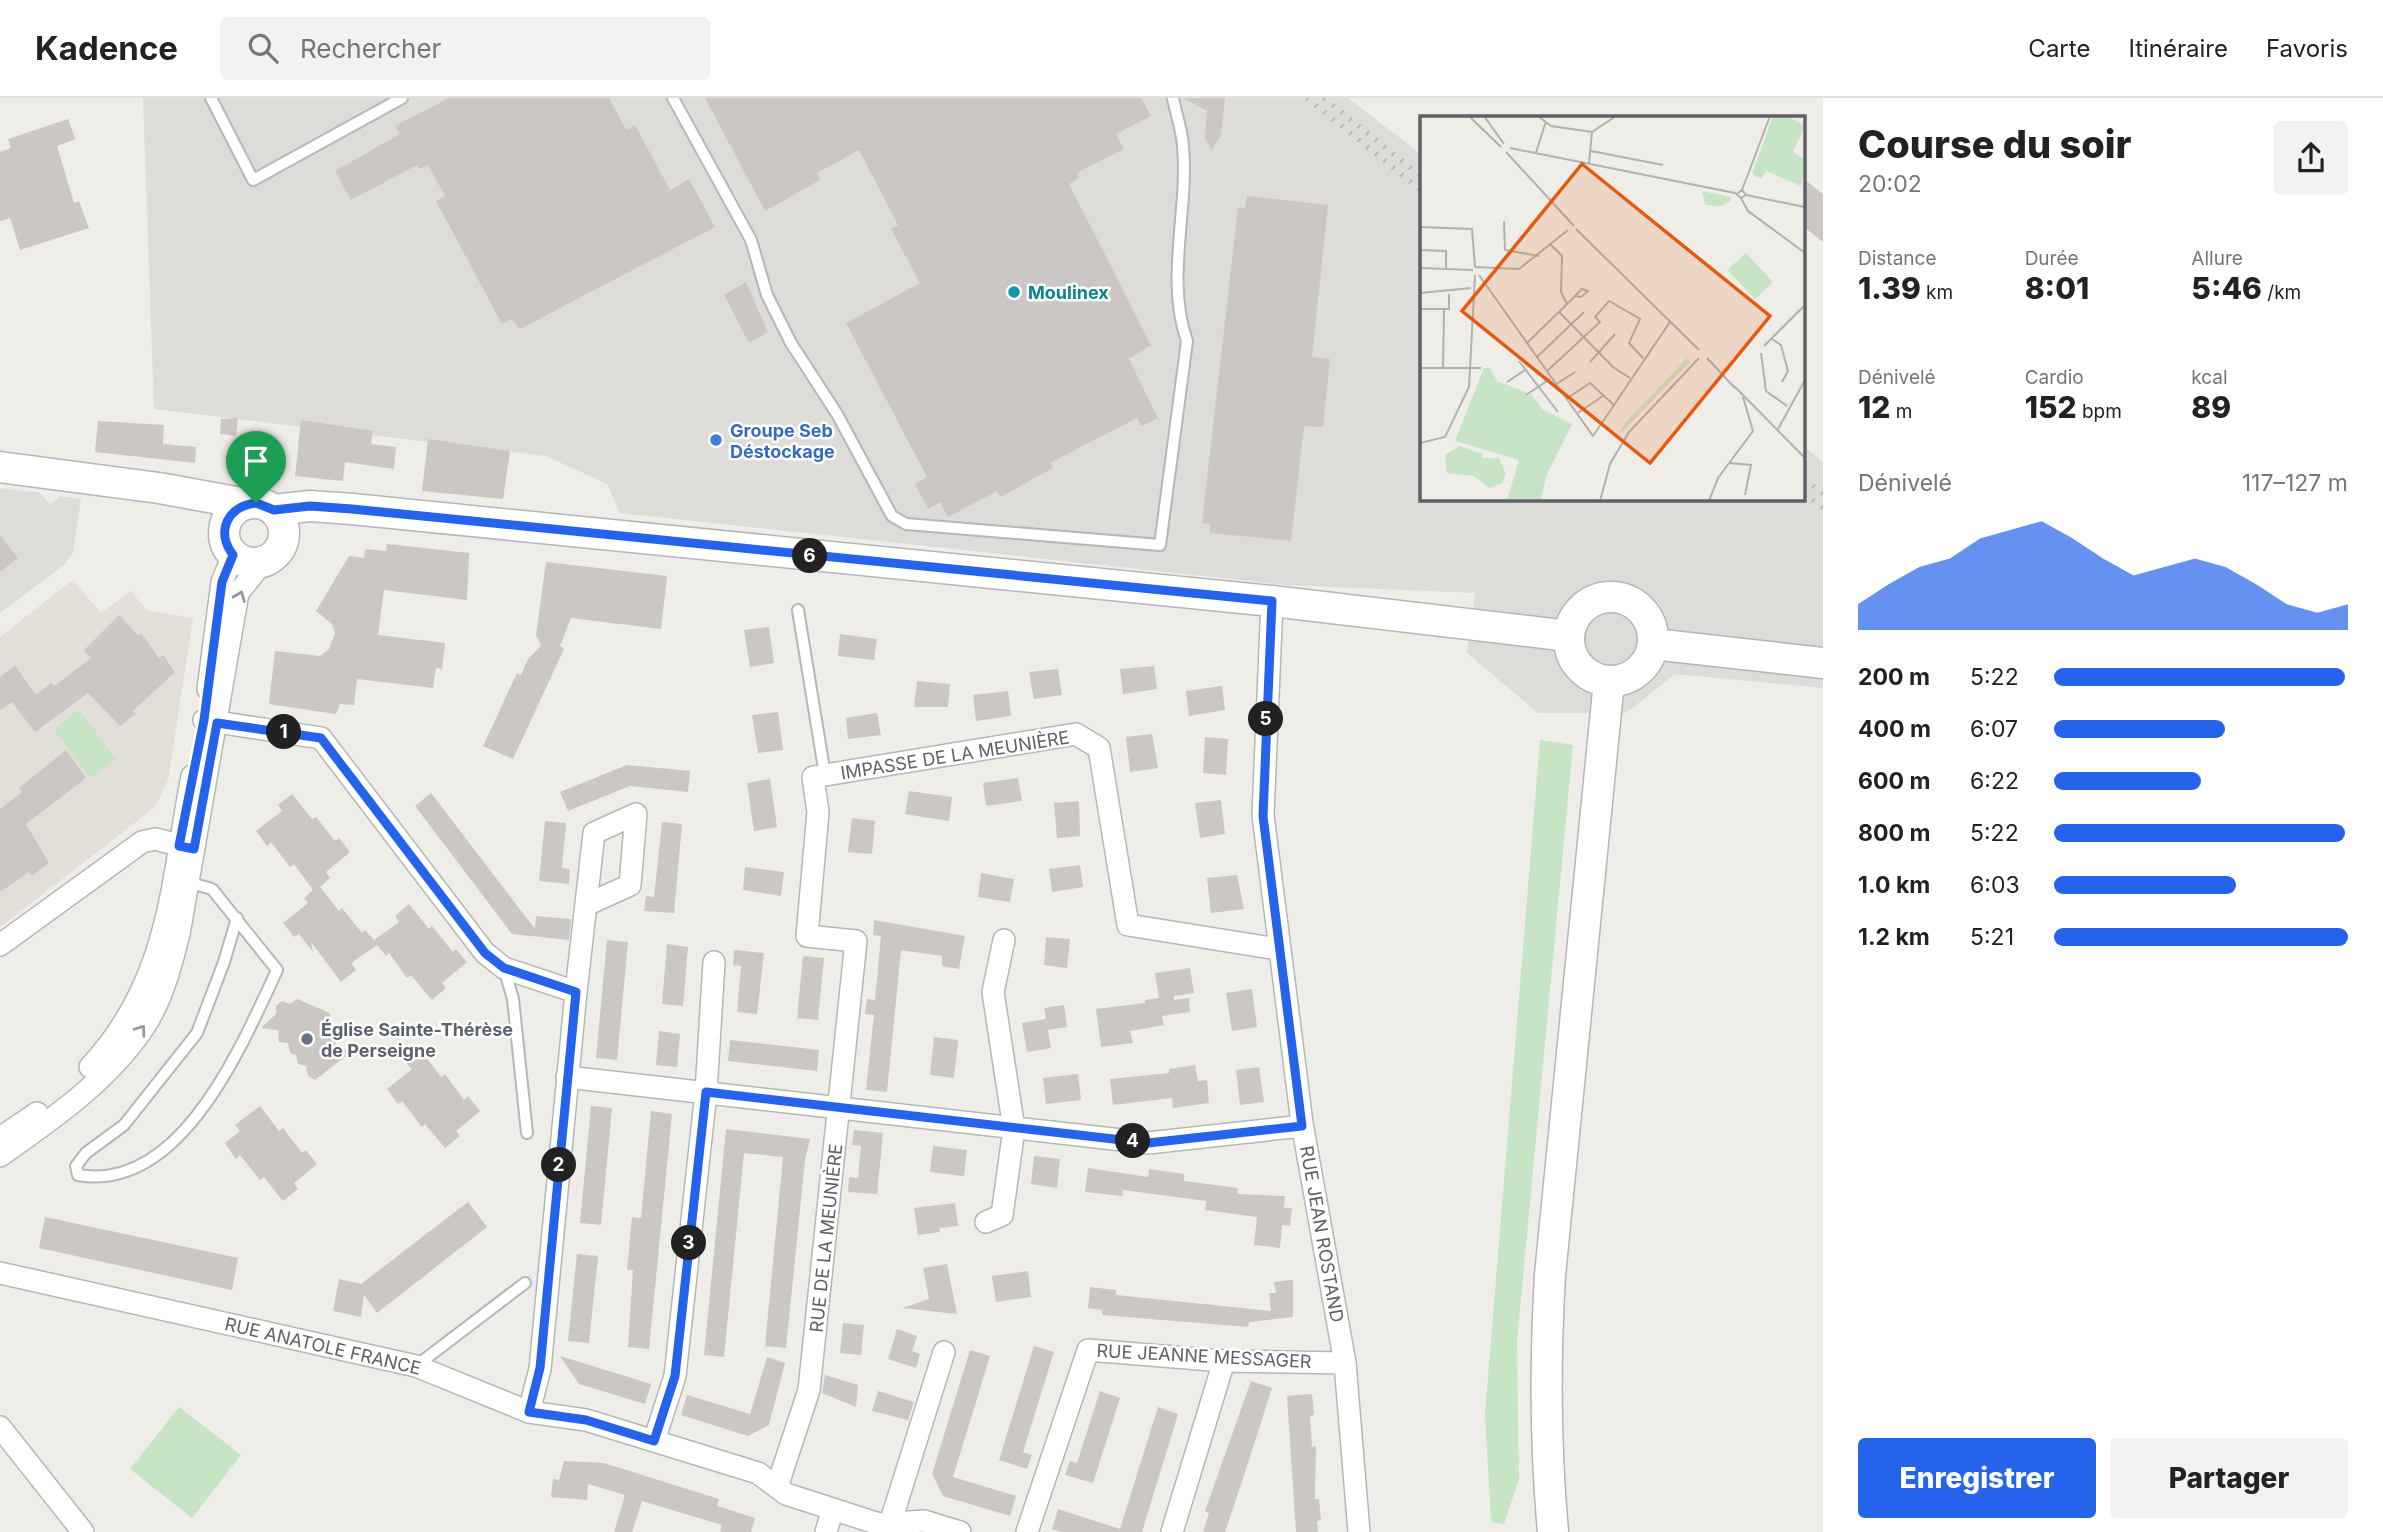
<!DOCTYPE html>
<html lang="fr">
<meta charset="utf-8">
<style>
body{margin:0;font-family:Inter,sans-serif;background:#f2f2f2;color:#222;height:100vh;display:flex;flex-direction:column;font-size:26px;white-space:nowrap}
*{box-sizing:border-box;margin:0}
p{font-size:23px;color:#767676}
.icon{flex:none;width:38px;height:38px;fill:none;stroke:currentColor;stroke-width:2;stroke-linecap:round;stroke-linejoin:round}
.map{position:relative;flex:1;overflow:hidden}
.side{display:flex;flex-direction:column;background:#fff;width:560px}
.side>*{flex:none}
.pin{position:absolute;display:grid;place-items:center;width:60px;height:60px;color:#fff;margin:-72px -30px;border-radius:50% 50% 50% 0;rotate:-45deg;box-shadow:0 0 7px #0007}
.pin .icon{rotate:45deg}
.km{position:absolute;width:35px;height:35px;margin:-18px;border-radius:50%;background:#222;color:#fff;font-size:19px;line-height:35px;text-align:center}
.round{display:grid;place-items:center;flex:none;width:74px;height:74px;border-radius:7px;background:#f2f2f2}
.overview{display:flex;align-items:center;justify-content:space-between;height:119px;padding:0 35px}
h1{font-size:38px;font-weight:800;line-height:52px}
.metrics{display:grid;grid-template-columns:repeat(3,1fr);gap:10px;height:119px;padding:7px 35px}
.metrics div{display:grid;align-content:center}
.metrics b{font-size:30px;font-weight:800}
.metrics small{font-size:19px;font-weight:400}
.metrics p{font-size:19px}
.chart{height:196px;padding:14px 35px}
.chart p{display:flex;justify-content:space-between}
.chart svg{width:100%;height:126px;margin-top:7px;fill:#2563eb;opacity:.7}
.cta{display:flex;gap:14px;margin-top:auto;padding:14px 35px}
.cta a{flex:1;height:80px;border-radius:7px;background:#2563eb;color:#fff;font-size:28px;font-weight:800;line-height:80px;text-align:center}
.cta a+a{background:#f2f2f2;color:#222}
ul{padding:0 35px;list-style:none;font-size:23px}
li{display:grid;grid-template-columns:112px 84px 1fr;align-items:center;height:52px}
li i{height:18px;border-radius:9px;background:#2563eb}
header{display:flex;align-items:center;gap:42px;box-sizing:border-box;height:98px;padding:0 35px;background:#fff;border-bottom:2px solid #e0e0e0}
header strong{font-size:33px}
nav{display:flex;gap:38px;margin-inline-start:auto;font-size:24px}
.search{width:490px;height:63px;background:#f2f2f2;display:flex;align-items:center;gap:18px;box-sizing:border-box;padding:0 24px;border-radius:7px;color:#767676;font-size:26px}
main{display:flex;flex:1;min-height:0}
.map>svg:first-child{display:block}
.industrial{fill:#dedcd9}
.education{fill:#e2ded8}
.green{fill:#c7e4c5}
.building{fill:#cbc7c4}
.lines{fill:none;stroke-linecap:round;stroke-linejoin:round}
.service-casing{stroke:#b4b7ba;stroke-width:14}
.minor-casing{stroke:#b4b7ba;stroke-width:24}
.secondary-casing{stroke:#b3b6ba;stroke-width:33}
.service{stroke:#fff;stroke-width:10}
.minor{stroke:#fff;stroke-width:21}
.secondary{stroke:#fff;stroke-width:30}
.rail{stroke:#b4b5b6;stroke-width:5;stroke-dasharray:2 9;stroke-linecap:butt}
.oneway{stroke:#96999c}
.route-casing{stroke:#fff;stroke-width:14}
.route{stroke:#2563eb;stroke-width:9}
.culture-dot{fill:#0f9aa8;stroke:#fff;stroke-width:2.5}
.shop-dot{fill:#3f7fe0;stroke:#fff;stroke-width:2.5}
.worship-dot{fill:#6b7280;stroke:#fff;stroke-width:2.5}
.labels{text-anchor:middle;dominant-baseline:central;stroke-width:5;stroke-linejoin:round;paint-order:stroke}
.culture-label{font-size:18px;font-weight:bold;fill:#0d838f;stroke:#fff;text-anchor:start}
.shop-label{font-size:18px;font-weight:bold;fill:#366cbe;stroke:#fff;text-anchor:start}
.street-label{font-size:18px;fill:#5e6266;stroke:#fff}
.worship-label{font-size:18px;font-weight:bold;fill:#5b616d;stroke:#fff;text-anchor:start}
.inset-road{fill:none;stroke:#b1b1af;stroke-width:2}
.view{fill:#e8590c;fill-opacity:0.15;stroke:#e8590c;stroke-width:3.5}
.inset-edge{fill:none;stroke:#5e6266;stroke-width:3.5}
</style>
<header>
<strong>Kadence</strong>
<div class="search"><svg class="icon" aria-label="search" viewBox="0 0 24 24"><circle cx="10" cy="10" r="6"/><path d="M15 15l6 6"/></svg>Rechercher</div>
<nav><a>Carte</a><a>Itinéraire</a><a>Favoris</a></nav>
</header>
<main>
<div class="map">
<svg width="1823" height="1434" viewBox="0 0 1823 1434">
<rect width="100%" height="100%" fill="#efede7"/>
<g class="industrial">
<path d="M143,0h1205l74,57v344h382v-52l19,15v226l-148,-14 -49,39h-88l-71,-60 8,-60 -189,-8 -666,-72 -13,-29 -61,-28 -392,-47z"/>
<path d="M0,390l40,5 10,12 10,-9 21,3 -8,54 -9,12 -64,48z"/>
</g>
<path class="education" d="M73,482l28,33 30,-22 16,20 46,7 -25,162 -13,27 -155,120v-290z"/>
<g class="green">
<path d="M79,612l37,49 -26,19 -36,-49z"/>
<path d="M1540,642l33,5 -56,596 2,138 -15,45 -13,-2 -6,-108z"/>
<path d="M179,1309l62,48 -49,63 -62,-49z"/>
</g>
<g class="building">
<path d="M449,0h160l17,32 9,-5 35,65 19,-11 26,48 -195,102 -9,-10 -9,5 -66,-123 9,-5 -17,-31 -9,4 -2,-4 -66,35 -16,-29 65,-37 -5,-8z"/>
<path d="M705,0h436l10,18 -35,18 8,15 -47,24 2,5 -10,6 82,161 -22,14 29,59 -17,8 -4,-8 -87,45 3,5 -53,29 -3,-6 -49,26 -8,-15 -12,7 -13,-25 12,-7 -81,-154 74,-40 -29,-54 7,-4 -39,-75 -42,23 3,7 -55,31z"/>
<path d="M1183,0h42l-4,38 -10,14 -6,-13 2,-26z"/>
<path d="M68,21l7,20 -18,7 17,57 5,-2 10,27 -69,22 -10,-32 -10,3v-69l11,-4 -3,-9z"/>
<path d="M1804,81l19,15v48l-19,-15z"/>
<path d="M1247,98l81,9 -16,152 18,2 -7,68 -19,-1 -13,115 -81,-8v-9l-8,-1 36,-316 7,1z"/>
<path d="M746,184l22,50 -19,11 -25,-48z"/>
<path d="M238,320l-2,18 -16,-2 1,-15z"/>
<path d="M301,322l72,11 -2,13 25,3 -2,22 -49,-7 -2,19 -48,-5z"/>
<path d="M98,323l66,4 -1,19 33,3 -1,16 -100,-11z"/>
<path d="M428,341l82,12 -7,48 -81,-8z"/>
<path d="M0,437l18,23 -18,14z"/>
<path d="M387,446l82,9 -2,47 -83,-10 -6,45 67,8 -3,26 -6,-1 -3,20 -76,-9 -3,26 -14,-1 -4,10 -67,-10 6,-53 45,5 9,-7 6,-16 -3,-9 -16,-13 33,-55 15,2 1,-9 21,2z"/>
<path d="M546,464l121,14 -6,53 -90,-11 -11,28 4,3 -51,110 -30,-13 34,-73 4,2 7,-16 13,-13 -5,-11z"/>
<path d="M119,517l19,20 3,-2 18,25 4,-3 12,17 -42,39 3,3 -16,12 -32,-33 -53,39 -23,-30 -12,8v-33l15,-12 21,30 15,-12 3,3 37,-28 -7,-8z"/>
<path d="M769,529l5,36 -24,4 -6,-37z"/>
<path d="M840,536l37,5 -3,21 -36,-4z"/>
<path d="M1154,568l3,23 -34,5 -3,-25z"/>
<path d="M1058,571l4,26 -28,4 -5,-27z"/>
<path d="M917,583l33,3 -2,23h-34z"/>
<path d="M1222,588l3,24 -36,6 -3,-25z"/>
<path d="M1008,593l3,25 -35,5 -3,-26z"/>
<path d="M778,614l5,38 -25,3 -6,-38z"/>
<path d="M877,615l4,22 -33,4 -2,-21z"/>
<path d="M1152,636l6,34 -28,4 -4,-35z"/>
<path d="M1205,639l23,2 -2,36 -23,-2z"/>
<path d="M66,652l20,28 -60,46 23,39 -17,13 -3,-4 -29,20v-83l22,-17 -3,-4z"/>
<path d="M627,667l63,6 -2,21 -58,-6 -62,25 -8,-19z"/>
<path d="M1018,680l4,23 -36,5 -3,-23z"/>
<path d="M770,681l7,48 -23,4 -7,-48z"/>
<path d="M909,693l43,6 -3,24 -44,-7z"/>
<path d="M431,695l104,136 1,-13 35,3 -2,21 -57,-6 -97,-128z"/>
<path d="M292,696l20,25 4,-2 19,24 4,-3 11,14 -24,20 4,6 -10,9 19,24 3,-3 20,25 3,-3 9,10 25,-18 -4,-6 14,-12 20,25 3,-3 21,26 3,-3 11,13 -25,21 4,5 -14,12 -21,-25 -4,3 -18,-25 -3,3 -9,-11 -26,18 5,7 -15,12 -30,-40 2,10 -14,-18 -5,3 -11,-14 25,-20 -4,-5 9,-8 -19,-26 -4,3 -19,-25 -4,4 -11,-15 26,-20 -4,-6z"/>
<path d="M1221,702l4,34 -25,4 -5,-35z"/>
<path d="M1079,703l1,35 -23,2 -3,-35z"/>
<path d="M852,720l23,3 -3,33 -24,-2z"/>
<path d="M545,723l21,2 -4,45 8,1 -1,15 -30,-3z"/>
<path d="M662,724l20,2 -8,89 -30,-2 2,-15 8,1z"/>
<path d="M1080,767l3,22 -31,5 -3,-23z"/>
<path d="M745,769l39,5 -3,24 -38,-6z"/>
<path d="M981,775l33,6 -4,23 -32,-5z"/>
<path d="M1237,777l7,34 -33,4 -4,-35z"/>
<path d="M874,822l91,16 -6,33 -17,-3v-10l-41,-6 -14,142 -21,-2 8,-75 -9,-1 2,-15 8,1 6,-64 -8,-1z"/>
<path d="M1046,839l24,2 -3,29 -23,-3z"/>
<path d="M607,842l21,2 -11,118 -21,-2z"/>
<path d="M667,846l21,3 -5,59 -21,-2z"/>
<path d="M734,852l30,3 -7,61 -20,-2 4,-46 -8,-1z"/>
<path d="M803,858l21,2 -6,62 -21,-2z"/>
<path d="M1190,870l4,25 -20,3v4l15,-2 1,14 -28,4 2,9 -34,6 3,12 -32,4 -5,-38 49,-6v-3l14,-2 -4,-25z"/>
<path d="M1252,891l5,38 -25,4 -6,-38z"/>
<path d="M297,901l33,14 1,8 -10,10 13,6 2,9 15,6 -36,28 -7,-4 -2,-10 -8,-2 -2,-9 -6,-2 -2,-10 -9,-1 -1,-12 -17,-2 15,-14v-8l6,-5 8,3z"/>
<path d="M1064,907l3,22 -19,3 -4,-22z"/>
<path d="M1046,921l5,29 -24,4 -5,-29z"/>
<path d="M659,933l21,3 -3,33 -21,-2z"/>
<path d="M934,939l24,3 -4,38 -24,-3z"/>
<path d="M730,942l89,10 -2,21 -89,-10z"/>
<path d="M422,954l19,25 4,-3 19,26 4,-4 12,15 -24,20 4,5 -15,12 -20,-24 -3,3 -20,-26 -4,3 -11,-15 25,-20 -5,-5z"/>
<path d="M1195,967l3,16 9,-1 2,23 -36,5 -1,-10 -59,7 -3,-26 59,-6v-4z"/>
<path d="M1259,969l5,35 -24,3 -4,-35z"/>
<path d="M1078,976l3,26 -35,4 -3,-26z"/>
<path d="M260,1008l19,25 4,-3 19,25 4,-3 11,14 -23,19 4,6 -15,12 -19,-24 -4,3 -20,-25 -4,4 -11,-16 15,-12 -5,-6z"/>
<path d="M591,1008l21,2 -11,117 -21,-2z"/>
<path d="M651,1013l21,3 -23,235 -21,-2 5,-77h-6l5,-53 9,1z"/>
<path d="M726,1031l84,10 -5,21 -19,188 -21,-2 18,-189 -39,-4 -20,204 -20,-2z"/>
<path d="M854,1032l29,3 -6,61 -29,-2 1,-15 9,1 3,-32 -9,-1z"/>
<path d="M933,1048l34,4 -3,26 -34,-4z"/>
<path d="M1034,1058l26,3 -3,29 -26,-4z"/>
<path d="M1088,1070l60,9 1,-8 35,5v7l54,7 -1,6 48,2 -1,12h8l-2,18 -8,-1 -2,23 -26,-3 3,-28 -52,-7 1,-9 -83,-11 -1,6 -37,-4z"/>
<path d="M468,1104l19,25 -110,86 -13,-18 -3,22 -28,-6 6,-32 22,5z"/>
<path d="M955,1105l3,23 -19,2 1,4 -22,3 -4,-27z"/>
<path d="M45,1119l193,41 -6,32 -193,-42z"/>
<path d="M577,1156l21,2 -9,87 -21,-2z"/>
<path d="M947,1166l10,50 -55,-6 27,-9 -6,-31z"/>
<path d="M1028,1173l3,26 -35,5 -4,-26z"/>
<path d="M1293,1182v37l-44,5 -1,5 -146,-12v-5l-14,-2 2,-21 26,3v5l155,16 -2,-18h7l-2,-11z"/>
<path d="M843,1225l21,2 -3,30 -21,-2z"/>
<path d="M897,1231l20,7 -5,15 8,3 -4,14 -28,-9z"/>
<path d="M1034,1248l20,6 -31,100 9,3 -5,14 -28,-9z"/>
<path d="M970,1252l20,6 -37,121 63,19 -6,20 -67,-20 -11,-22z"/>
<path d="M560,1258l91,28 -6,20 -66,-20z"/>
<path d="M767,1259l18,6 -16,62 -21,11 -67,-21 6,-20 63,19z"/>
<path d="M825,1277l33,10 -2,22 -34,-14z"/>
<path d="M1251,1283l21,7 -25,78 -22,66h-22l6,-19 -4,-2z"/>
<path d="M878,1293l36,11 -6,18 -36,-9z"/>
<path d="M1100,1293l20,7 -27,85 -28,-8 5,-14 7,2z"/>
<path d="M1312,1296l2,21 -4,1 2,31 4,-1 -1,53h4l2,21 -4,1 1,11h-22l-9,-136z"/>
<path d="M1158,1309l20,7 -36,118h-81l-9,-3 6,-20 62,20z"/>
<path d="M564,1363l40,2 115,36 -2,7 38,12 -4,14h-31l2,-7 -80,-24 -10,31h-18l11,-37 -37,-11 -1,16 -36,-3 2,-18 6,1z"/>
</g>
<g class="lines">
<defs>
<g id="service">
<path d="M211,0l42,82 149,-82"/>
<path d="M673,0l78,142 16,55 24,48 46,71 55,102 14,8 254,21 27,-204c-22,-62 2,-132 -4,-195 -1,-16 -7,-32 -10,-48"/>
<path d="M798,512l27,165"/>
<path d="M187,784l25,7 65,81c-35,75 -96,223 -199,205l-2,-9 10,-13 38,-28 73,-92 27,-71 13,-44"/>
<path d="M504,870l9,31 14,134"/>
<path d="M416,1268l109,-83"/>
</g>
<g id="minor">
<path d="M1272,503l-9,214 39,308 43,240 14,169"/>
<path d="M208,591l14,-107 11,-27"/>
<path d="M0,847l142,-103 13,-3 36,9"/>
<path d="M576,894l18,-159 42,-19 -6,71 -44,20"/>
<path d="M90,969c80,-86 81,-182 102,-291"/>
<path d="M567,979l581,66 154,-17"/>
<path d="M0,1040l37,-25"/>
<path d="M0,1058c54,-38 114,-79 149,-137 15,-26 23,-57 30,-85l59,-341 25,-31"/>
<path d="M986,1124l16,-7 12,-86 -21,-137 11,-52"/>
<path d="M0,1175l416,93 113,46 11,-43 36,-377 -72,-24 -19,-15 -164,-215 -117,-18"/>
<path d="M529,1314l57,8 172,53 28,21 93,30 45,-3 36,11"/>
<path d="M0,1329l83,105"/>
<path d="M654,1343l21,-65 31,-284 8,-130"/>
<path d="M777,1389l32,-97 47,-449 -49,-5 11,-124 -5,-35 263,-43 23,14 29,177 150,24"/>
<path d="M890,1426l54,-172"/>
<path d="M826,1434l7,-23"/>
<path d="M1027,1434l61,-182 136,11 121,2"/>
<path d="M1172,1434l52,-171"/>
</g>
<g id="secondary">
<path d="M0,369l159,21 88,16"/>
<circle cx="254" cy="435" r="30"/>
<path d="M274,412l36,-4 42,3 920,92 297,35"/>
<circle cx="1611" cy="541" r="42"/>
<path d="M1653,546l170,19"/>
<path d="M1553,1434c-8,-87 -8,-171 -3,-257l59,-594"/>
</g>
</defs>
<use href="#service" class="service-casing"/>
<use href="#minor" class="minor-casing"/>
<use href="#secondary" class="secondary-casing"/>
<use href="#service" class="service"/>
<use href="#minor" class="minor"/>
<use href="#secondary" class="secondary"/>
<g class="rail">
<path d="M1307,0l115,93"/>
<path d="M1324,0l98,79"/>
<path d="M1804,381l19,15"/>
<path d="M1804,395l19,15"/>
</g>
</g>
<defs><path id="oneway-chevron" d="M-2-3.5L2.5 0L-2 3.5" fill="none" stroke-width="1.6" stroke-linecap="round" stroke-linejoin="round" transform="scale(1.75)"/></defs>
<g class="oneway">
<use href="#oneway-chevron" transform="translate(240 498) rotate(-68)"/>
<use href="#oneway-chevron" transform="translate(141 932) rotate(-54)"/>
</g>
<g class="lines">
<defs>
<path id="route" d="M256,405l18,7 36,-4 42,3 920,92 -9,215 39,310 -154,17 -442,-51 -31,284 -21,65 -68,-21 -57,-8 11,-44 36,-376 -72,-24 -19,-15 -164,-215 -104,-15 -23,126 -15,-3 25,-126 18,-138 11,-27c-18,-24 -5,-49 23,-52z"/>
</defs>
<use href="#route" class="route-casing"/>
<use href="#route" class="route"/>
</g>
<circle class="culture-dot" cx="1014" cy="194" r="7"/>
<circle class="shop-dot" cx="716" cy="342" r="7"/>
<circle class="worship-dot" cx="307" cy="941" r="7"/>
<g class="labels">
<g class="culture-label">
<text x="1028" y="194">Moulinex</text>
</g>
<g class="shop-label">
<text x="730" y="332">Groupe Seb<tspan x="730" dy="21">Déstockage</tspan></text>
</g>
<g class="street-label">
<text transform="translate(955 657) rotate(-9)">IMPASSE DE LA MEUNIÈRE</text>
<text transform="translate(1322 1136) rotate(80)">RUE JEAN ROSTAND</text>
<text transform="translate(826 1140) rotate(-84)">RUE DE LA MEUNIÈRE</text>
<text transform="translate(323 1248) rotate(13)">RUE ANATOLE FRANCE</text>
<text transform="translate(1204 1258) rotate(3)">RUE JEANNE MESSAGER</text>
</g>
<g class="worship-label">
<text x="321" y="931">Église Sainte-Thérèse<tspan x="321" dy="21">de Perseigne</tspan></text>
</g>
</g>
<g transform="translate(1420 18)">
<rect width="385" height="385" fill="#efede7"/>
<path d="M353,0h14l18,10 -12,26 12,7 -4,27 -35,-15 -5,8 -9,-5zM282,75l29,6v4l-10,5 -16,-1zM326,137l27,29 -18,17 -28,-29zM267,242l3,4 -72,74 7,-13zM64,252h6l7,13 35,14 10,14 30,15 -26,52 -5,25h-34l12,-41 -64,-19zM39,330l24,8 -1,4h17l7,16 -4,9 -12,5 -16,-12 -27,-3 -2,-18z" fill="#c7e4c5"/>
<path class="inset-road" d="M49,0l32,31M64,0l20,28M118,0l13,10 41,6 24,-16M90,32l225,45 6,5 5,-3 -4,-5 -5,4M171,35l72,14M86,36l68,74M116,37l10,-32M169,47l3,-31M322,74l28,-74M326,79l59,12M321,82l7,13 57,42M84,105l1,29 34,6M0,111l52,2 3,38M156,113l123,121M0,134l26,1v18M55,151l44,2 49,-39M0,152l53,2M59,159l48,68 40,-39 -6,-12 1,-36 -11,-11M0,177l51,-5M147,188l15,-15 6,2 -7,6 -6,-1M0,193h29v-15M139,196l54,55 17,11M352,223l9,6 7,26 -6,11M107,227l66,93 77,-114M344,230l41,-41M341,237l5,38 21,15M117,241l47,-45M287,242l28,30M99,245l39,51M170,246l25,-28M0,252h61M23,252l1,-59M126,256l54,-50 -5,-5 14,-16 31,18 -11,24 14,15M87,266l18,-12M135,269l20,-13M314,270l71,72M106,279l24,-16M146,283l24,-16 25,23M156,298l27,-18M358,313l27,-49M0,327l25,-6 24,-50 6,-112M309,347l22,2 -6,30M180,385l10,-37 19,-32 70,-74M289,385l9,-23 35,-47 -10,-34"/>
<path class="view" d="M162,48l188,152 -120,147 -188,-152z"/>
<rect width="385" height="385" class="inset-edge"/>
</g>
</svg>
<div class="pin" style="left:256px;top:405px;background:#1e9e55"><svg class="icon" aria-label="arrive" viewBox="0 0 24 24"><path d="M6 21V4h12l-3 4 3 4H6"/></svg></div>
<b class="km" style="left:284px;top:634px">1</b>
<b class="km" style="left:559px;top:1067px">2</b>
<b class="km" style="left:689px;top:1145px">3</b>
<b class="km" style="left:1133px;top:1043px">4</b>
<b class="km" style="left:1266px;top:621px">5</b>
<b class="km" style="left:810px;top:458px">6</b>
</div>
<section class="side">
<div class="overview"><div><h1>Course du soir</h1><p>20:02</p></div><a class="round"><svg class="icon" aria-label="share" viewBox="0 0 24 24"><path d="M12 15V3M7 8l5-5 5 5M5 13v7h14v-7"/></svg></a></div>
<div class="metrics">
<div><p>Distance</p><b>1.39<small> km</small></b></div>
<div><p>Durée</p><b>8:01</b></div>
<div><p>Allure</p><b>5:46<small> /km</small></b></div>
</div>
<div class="metrics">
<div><p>Dénivelé</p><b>12<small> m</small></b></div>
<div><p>Cardio</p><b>152<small> bpm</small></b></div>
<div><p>kcal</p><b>89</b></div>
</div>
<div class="chart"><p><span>Dénivelé</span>117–127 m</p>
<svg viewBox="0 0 160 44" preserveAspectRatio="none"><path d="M0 44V35L10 28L20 22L30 19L40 12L50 9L60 6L70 12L80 19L90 25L100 22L110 19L120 22L130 28L140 35L150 38L160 35V44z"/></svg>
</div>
<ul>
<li><b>200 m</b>5:22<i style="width:99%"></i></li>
<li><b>400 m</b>6:07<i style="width:58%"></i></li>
<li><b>600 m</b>6:22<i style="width:50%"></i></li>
<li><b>800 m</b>5:22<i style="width:99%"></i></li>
<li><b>1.0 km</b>6:03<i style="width:62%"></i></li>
<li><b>1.2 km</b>5:21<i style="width:100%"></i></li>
</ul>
<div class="cta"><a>Enregistrer</a><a>Partager</a></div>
</section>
</main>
